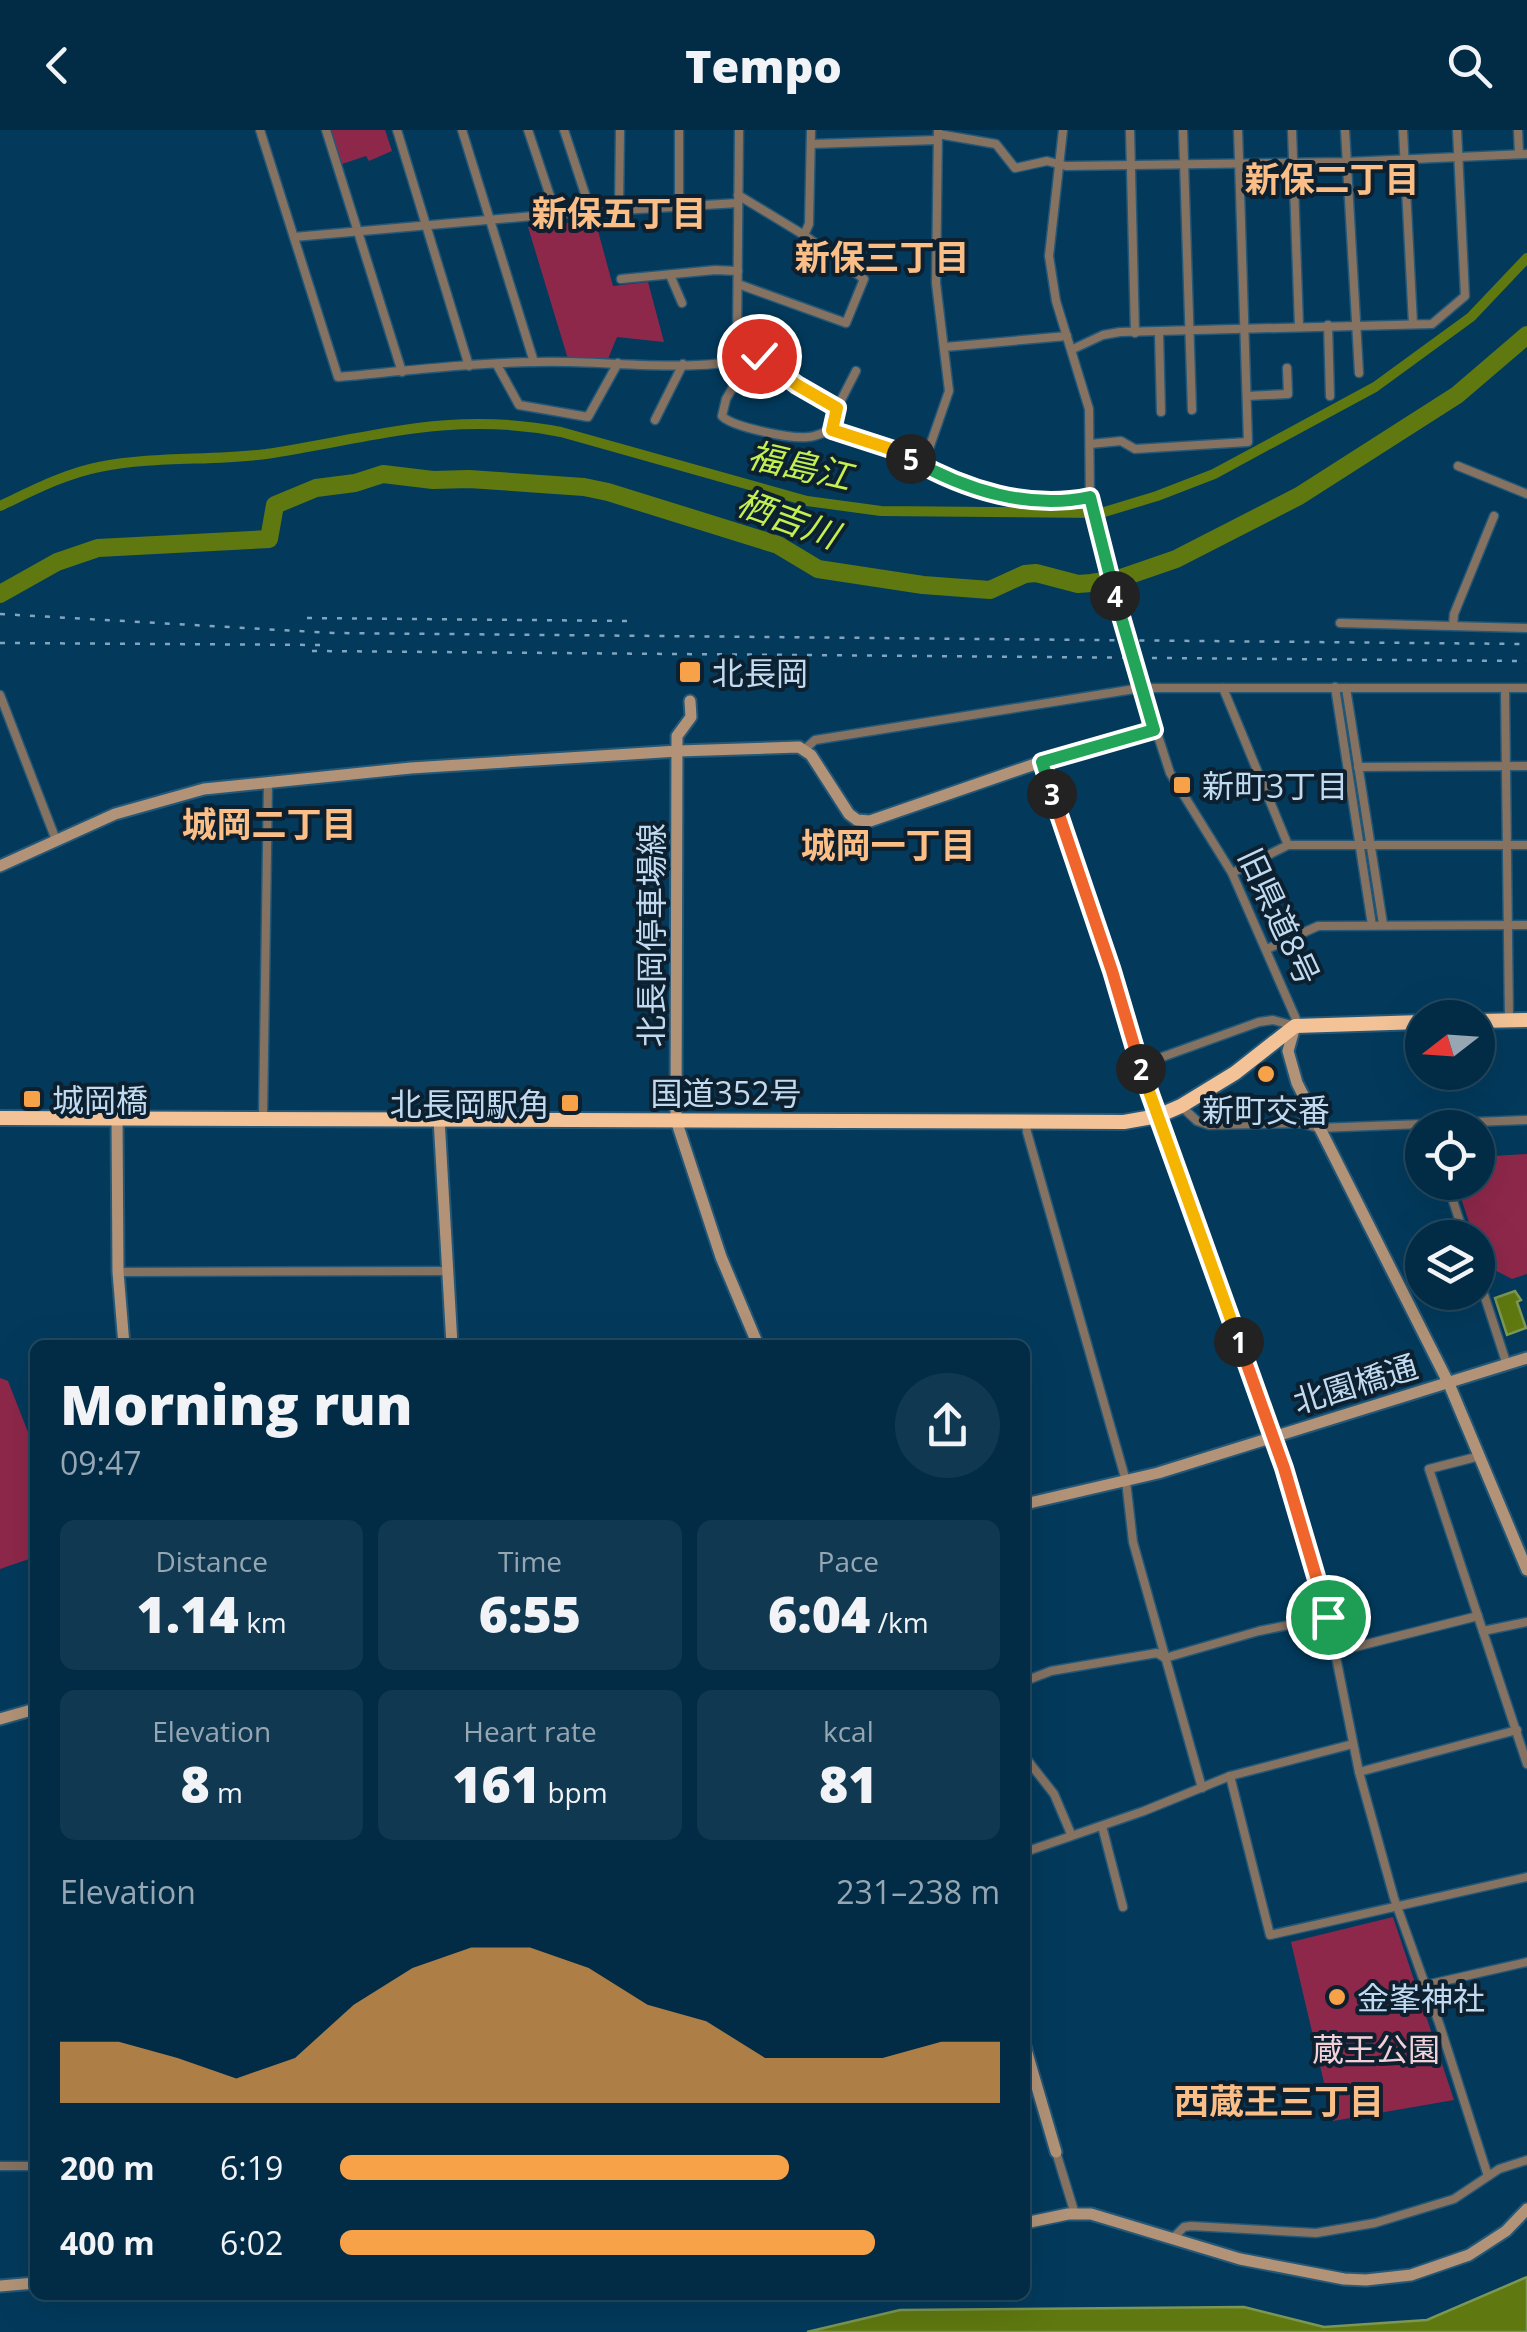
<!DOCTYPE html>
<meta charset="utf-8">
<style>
body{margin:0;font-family:"Open Sans","Noto Sans JP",sans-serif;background:#103850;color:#f1f3f6;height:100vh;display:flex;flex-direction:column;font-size:38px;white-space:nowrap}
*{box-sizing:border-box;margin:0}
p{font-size:32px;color:#96a7b3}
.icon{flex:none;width:55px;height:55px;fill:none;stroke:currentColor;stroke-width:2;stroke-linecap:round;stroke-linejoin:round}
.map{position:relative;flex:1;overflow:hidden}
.panel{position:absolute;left:30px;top:1210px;width:1000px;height:960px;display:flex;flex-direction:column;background:#022c45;border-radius:15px;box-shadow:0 10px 40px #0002,0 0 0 2px #23485e}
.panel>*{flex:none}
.needle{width:65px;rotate:253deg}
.tools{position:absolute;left:1405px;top:870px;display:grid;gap:20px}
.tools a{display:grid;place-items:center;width:90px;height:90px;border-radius:50%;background:#022c45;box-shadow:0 10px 40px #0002,0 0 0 2px #23485e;font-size:50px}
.pin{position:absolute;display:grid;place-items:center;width:85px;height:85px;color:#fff;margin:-42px;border:5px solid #fff;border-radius:50%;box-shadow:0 2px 10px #0007}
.km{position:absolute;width:50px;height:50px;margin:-25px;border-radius:50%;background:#222;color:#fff;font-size:28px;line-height:50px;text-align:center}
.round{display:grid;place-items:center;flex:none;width:105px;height:105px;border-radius:52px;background:#103850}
.head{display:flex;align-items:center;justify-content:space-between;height:170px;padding:0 30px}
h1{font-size:55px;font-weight:800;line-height:75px}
.metrics{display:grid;grid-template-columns:repeat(3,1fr);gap:15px;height:170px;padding:10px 30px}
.metrics div{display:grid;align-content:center;border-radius:15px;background:#103850;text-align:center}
.metrics b{font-size:50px;font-weight:800}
.metrics small{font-size:28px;font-weight:400}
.metrics p{font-size:28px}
.chart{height:280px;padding:20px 30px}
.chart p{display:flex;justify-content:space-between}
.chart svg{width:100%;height:180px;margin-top:10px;fill:#f7a148;opacity:.7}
ul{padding:0 30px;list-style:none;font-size:32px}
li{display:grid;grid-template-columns:160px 120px 1fr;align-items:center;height:75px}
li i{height:25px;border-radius:12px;background:#f7a148}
header{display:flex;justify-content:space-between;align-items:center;height:130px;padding:0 30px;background:#022c45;font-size:45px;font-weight:800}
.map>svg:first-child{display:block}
.green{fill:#8e284b}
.water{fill:#5f7910;stroke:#7c9653;stroke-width:2.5}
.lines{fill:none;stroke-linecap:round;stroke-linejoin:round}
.canal{stroke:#5f7910;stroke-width:10}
.river{stroke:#5f7910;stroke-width:18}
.street-casing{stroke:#255777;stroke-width:11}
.secondary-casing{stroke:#255777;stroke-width:15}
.highway-casing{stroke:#255777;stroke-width:18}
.street{stroke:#867261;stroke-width:8}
.secondary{stroke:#b29377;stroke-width:11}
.highway{stroke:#f3c397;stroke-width:14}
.rail{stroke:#82a5bf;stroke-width:2.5;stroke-dasharray:5 10;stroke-linecap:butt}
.split-1-casing{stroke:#fff;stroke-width:20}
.split-2-casing{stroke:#fff;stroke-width:20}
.split-3-casing{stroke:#fff;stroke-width:20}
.split-4-casing{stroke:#fff;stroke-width:20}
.split-5-casing{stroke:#fff;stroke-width:20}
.split-6-casing{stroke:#fff;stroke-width:20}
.split-1{stroke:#f0652b;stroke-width:12}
.split-2{stroke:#f5b400;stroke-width:12}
.split-3{stroke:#f0652b;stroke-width:12}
.split-4{stroke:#22a559;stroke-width:12}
.split-5{stroke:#22a559;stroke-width:12}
.split-6{stroke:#f5b400;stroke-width:12}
.poi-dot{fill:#f7a148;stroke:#0c202f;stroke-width:4}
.labels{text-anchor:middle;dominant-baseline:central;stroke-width:8;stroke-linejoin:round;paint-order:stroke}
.poi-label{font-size:32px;fill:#c1daf0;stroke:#0c202f;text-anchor:start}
.street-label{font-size:32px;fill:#c1daf0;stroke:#0c202f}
.park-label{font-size:32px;fill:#f2d1d8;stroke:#0c202f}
.neighbourhood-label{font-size:35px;font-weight:bold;fill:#fabe86;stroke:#0c202f}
.water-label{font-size:35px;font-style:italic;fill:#c3f050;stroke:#0c202f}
</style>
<header><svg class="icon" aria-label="back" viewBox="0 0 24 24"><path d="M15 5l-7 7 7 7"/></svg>Tempo<svg class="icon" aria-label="search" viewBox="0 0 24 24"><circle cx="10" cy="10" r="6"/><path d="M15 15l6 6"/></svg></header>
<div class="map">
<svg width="1527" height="2202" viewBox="0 0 1527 2202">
<rect width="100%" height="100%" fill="#033a5c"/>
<g class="green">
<path d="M331,0h54l7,21 -23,10 -3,-5 -24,8z"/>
<path d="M595,90l18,66 35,-4 16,60 -47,-5 -9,22h-40l-40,-132z"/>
<path d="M1527,1024v120l-15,5 -29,-15 -5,-26 -4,-1 -18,-54 22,-1v-25z"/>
<path d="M0,1248l8,3 27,69v107l-35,12z"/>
<path d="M1393,1787l61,183 -121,21 -42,-179z"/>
</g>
<g class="water">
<path d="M1515,1161l6,9 -4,2 9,26 -19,7 -12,-37z"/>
<path d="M1527,2147v55h-720l93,-22 344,-3 80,20 103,-7z"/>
</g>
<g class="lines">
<path class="canal" d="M0,376c32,-15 64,-32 99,-39 55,-11 112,-6 167,-13 106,-16 185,-44 295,-22l246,69 74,10 220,2 56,-17 57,-22 161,-87 96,-70 56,-59"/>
<path class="river" d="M0,464l57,-32 41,-14 171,-9 6,-34 41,-17 39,-5 28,-9 50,6 36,-1 115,8 24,5 170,53 40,24 105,16 67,5 35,-16 11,-1 42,11 13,-1 27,-4 58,-20 123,-63 158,-101 70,-60"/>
<defs>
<g id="street">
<path d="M260,0l78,247c66,-6 133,-14 199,-15 72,-2 152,12 222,-5l38,28 40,23 -5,22 68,22 69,33 42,14 64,1 15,-3"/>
<path d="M326,0l76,242"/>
<path d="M397,0l72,236"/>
<path d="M462,0l72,232"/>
<path d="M528,0l28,84"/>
<path d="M564,0l27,82"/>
<path d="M739,0l-2,210 5,32 -16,27 -4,17c10,11 69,23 86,21 7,0 16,-5 24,-7"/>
<path d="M1063,0l-14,126 7,45 33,108 1,97 5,19 30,109 45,139 62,100 64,146 -1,7 -22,-6 -14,2 -119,43"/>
<path d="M1130,0l5,203"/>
<path d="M1183,0l9,280"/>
<path d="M1292,0l7,196"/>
<path d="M1345,0l14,243"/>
<path d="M1403,0l10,194"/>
<path d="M1518,0l1,24"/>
<path d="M938,4l58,10 19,24 32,-7 19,5 280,-4 181,-8"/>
<path d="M811,14l126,-4"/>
<path d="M679,76v-76"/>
<path d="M619,79l1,-79"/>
<path d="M804,105l5,-11 2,-94"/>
<path d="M294,107l262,-23 182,-11"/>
<path d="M670,145l12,28"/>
<path d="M621,149l94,-9 23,1"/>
<path d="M738,154l108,39 18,-44 -60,-44 -66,-40"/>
<path d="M1328,195l2,71"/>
<path d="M1159,203l2,79"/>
<path d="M945,217l122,-11"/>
<path d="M1073,219l30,-14 17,-3 312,-8 33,-28 -8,-166"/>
<path d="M497,235l22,40 69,12 30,-54"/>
<path d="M1247,266l41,-2 -1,-26"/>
<path d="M837,278l19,-37"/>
<path d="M655,290l28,-56"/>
<path d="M1090,314l31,-3 14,8 113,-7 -10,-312"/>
<path d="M923,336l26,-75 -13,-108 2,-152"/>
<path d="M1458,336l69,28"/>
<path d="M1340,493l187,5"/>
<path d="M1453,496l1,-12 40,-98"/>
<path d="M1335,557l37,238"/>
<path d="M1223,558l65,157"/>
<path d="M1346,558l37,236"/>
<path d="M1505,559l4,331"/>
<path d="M0,565l56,145"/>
<path d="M804,620l11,-10 326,-52h386"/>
<path d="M1041,632l71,209 28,94 163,463 25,89 31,155 35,126 46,128 48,150"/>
<path d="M1358,637l169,-1"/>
<path d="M1232,743l56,-28h239"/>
<path d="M1267,819l51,-23 209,-1"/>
<path d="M1181,976l16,15 12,4 92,-2 17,5 209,-8"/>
<path d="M263,988l5,-335"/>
<path d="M1026,991l1,11 99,349 7,61 69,246"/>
<path d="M1447,1052l18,56"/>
<path d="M118,1142l330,-1"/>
<path d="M1478,1146l29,89"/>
<path d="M1480,1326l-51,13 98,295"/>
<path d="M1483,1501l44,-9"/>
<path d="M1335,1522l143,-36"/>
<path d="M1025,1551l26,-10 106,-18 8,5 94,-27 69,-14"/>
<path d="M1025,1627l29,37 17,40"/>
<path d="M1359,1642l158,-42"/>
<path d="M1230,1646l40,159 257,-58"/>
<path d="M1102,1696l21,81"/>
<path d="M1025,1722l119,-41 86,-35 123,-32"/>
<path d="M1426,1855l101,-23"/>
<path d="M1056,2022l19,62"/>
<path d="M0,2036h35"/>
<path d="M1173,2108l11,-11 7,-1 125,7 59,-10 79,-24 45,-30 28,-9"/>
</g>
<g id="secondary">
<path d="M690,571l1,16 -14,19 -1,384 45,137 37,88"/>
<path d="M0,736l115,-52 89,-25 207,-21 267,-17 121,-4 12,8 38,59 8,6 13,1 171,-59 113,-32"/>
<path d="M1295,896l-7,25 9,32 152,301 78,186"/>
<path d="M117,989l1,153 6,73"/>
<path d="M439,989l13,226"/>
<path d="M1025,1374l133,-31 369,-115"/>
<path d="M0,1589l35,-10"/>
<path d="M1025,1916l31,106"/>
<path d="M1025,2093l43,-9h23l149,45 104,20 22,1 45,-5 58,-20 37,-24 21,-22"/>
<path d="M0,2156l35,-3"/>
</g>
<g id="highway">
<path d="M1478,891l49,-1"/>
<path d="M0,988l1124,4 34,-6 23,-10 54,-33 60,-47 127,-4"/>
</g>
</defs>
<use href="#street" class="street-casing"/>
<use href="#secondary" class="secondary-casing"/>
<use href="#highway" class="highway-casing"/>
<use href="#street" class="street"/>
<use href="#secondary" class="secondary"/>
<use href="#highway" class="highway"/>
<g class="rail">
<path d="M0,484l333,19 1194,11"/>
<path d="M307,488l325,3"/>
<path d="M0,513l325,2"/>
<path d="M312,521l1215,10"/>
</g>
</g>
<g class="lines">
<defs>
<path id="split-1" d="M1239,1212l45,126 44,149"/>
<path id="split-2" d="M1141,939l98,273"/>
<path id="split-3" d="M1052,664l60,177 29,98"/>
<path id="split-4" d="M1052,664l-10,-32 112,-32 -39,-134"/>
<path id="split-5" d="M911,329c54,31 118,51 179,38l25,99"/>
<path id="split-6" d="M759,226l38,29 40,23 -5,22 68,22 11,7"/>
</defs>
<use href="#split-1" class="split-1-casing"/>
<use href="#split-2" class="split-2-casing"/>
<use href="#split-3" class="split-3-casing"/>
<use href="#split-4" class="split-4-casing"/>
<use href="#split-5" class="split-5-casing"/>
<use href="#split-6" class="split-6-casing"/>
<use href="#split-1" class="split-1"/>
<use href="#split-2" class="split-2"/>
<use href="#split-3" class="split-3"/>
<use href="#split-4" class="split-4"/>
<use href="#split-5" class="split-5"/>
<use href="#split-6" class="split-6"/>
</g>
<g class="poi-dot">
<rect x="678" y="530" width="24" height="24" rx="5"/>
<rect x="1172" y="645" width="20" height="20" rx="5"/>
<circle cx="1266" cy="944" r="10"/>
<rect x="22" y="959" width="20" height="20" rx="5"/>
<rect x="560" y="963" width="20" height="20" rx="5"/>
<circle cx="1337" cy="1867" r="10"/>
</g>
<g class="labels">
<g class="poi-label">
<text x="712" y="542">北長岡</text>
<text x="1202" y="655">新町3丁目</text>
<text x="52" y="969">城岡橋</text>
<text x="550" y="973" text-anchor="end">北長岡駅角</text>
<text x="1266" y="979" text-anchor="middle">新町交番</text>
<text x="1357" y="1867">金峯神社</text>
</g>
<g class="street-label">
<text transform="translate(1280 786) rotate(65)">旧県道8号</text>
<text transform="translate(650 805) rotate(-90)">北長岡停車場線</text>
<text x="726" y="962">国道352号</text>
<text transform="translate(1355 1253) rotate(-17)">北園橋通</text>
</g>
<g class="park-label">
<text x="1376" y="1918">蔵王公園</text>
</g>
<g class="neighbourhood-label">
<text x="1332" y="48">新保二丁目</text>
<text x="619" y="82">新保五丁目</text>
<text x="882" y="126">新保三丁目</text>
<text x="269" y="693">城岡二丁目</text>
<text x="888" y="714">城岡一丁目</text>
<text x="1279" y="1970">西蔵王三丁目</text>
</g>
<g class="water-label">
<text transform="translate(800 335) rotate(13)">福島江</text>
<text transform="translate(788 388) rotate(20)">栖吉川</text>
</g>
</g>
</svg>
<div class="tools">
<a><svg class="needle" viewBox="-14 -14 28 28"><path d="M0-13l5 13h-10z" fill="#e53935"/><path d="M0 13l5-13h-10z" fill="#96a7b3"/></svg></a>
<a><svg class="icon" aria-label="locate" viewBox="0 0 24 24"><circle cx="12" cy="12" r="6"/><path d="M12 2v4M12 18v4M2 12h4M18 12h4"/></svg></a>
<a><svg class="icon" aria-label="layers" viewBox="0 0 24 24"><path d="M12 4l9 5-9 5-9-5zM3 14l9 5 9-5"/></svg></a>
</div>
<div class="pin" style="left:1328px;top:1487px;background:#1e9e55"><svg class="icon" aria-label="arrive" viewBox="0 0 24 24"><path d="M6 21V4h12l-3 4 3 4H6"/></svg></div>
<div class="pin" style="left:759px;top:226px;background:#d93025"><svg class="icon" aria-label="check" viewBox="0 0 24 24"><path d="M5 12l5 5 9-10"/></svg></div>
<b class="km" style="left:1239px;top:1212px">1</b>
<b class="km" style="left:1141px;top:939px">2</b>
<b class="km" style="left:1052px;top:664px">3</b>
<b class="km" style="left:1115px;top:466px">4</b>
<b class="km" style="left:911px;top:329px">5</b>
<section class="panel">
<div class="head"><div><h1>Morning run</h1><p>09:47</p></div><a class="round"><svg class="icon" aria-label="share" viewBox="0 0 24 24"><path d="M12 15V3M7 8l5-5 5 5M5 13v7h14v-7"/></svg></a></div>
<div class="metrics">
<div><p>Distance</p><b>1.14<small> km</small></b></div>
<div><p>Time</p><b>6:55</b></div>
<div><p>Pace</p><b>6:04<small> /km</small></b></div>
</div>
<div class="metrics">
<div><p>Elevation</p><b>8<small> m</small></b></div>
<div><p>Heart rate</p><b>161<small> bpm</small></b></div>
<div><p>kcal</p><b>81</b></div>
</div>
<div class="chart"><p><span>Elevation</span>231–238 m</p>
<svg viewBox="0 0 160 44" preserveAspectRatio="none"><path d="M0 44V29L10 29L20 33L30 38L40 33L50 20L60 11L70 6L80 6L90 11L100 20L110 24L120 33L130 33L140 33L150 29L160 29V44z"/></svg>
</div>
<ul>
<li><b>200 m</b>6:19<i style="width:68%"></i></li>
<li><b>400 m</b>6:02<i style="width:81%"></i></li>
</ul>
</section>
</div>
